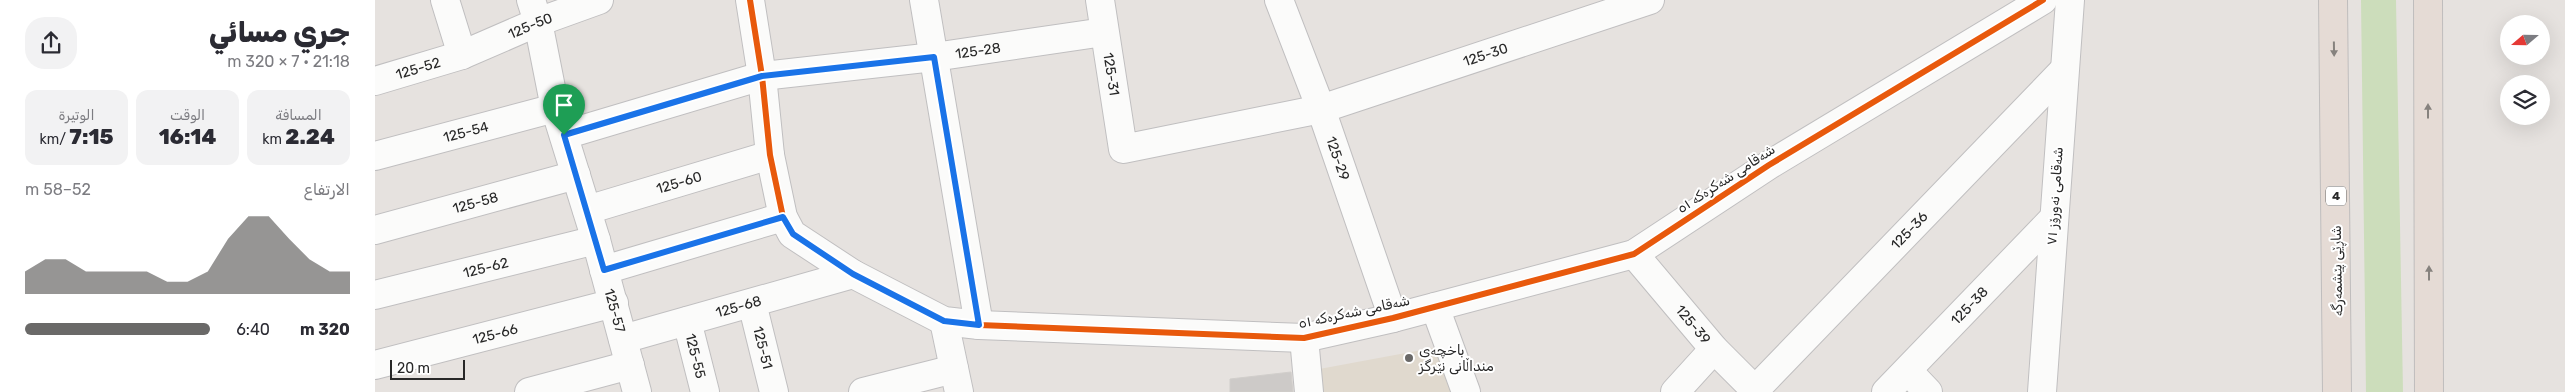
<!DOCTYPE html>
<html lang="ar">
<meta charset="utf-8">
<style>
body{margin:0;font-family:Rubik,"Noto Naskh Arabic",sans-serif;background:#f2f2f3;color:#2b2b33;direction:rtl;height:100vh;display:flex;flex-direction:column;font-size:19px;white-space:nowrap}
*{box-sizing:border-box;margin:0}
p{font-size:16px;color:#7c7c81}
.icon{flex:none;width:28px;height:28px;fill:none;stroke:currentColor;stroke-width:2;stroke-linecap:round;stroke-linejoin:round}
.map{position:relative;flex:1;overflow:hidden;direction:ltr}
.drawer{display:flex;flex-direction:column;background:#fff;width:375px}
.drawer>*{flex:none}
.needle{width:32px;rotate:250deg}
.controls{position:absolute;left:2125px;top:15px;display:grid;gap:10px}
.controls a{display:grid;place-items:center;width:50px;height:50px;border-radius:50%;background:#fff;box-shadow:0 5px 20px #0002;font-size:25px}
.scale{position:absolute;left:15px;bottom:12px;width:75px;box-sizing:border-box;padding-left:5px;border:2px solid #282828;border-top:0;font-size:14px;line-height:18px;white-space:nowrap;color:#282828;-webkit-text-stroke:4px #fff;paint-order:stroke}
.pin{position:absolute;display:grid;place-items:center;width:42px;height:42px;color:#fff;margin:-51px -21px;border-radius:50% 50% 50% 0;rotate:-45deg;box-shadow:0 0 5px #0007}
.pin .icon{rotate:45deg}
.round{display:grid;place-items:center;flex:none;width:52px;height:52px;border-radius:20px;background:#f2f2f3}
.headline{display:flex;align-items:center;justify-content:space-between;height:85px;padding:0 25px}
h1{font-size:28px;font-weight:800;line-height:38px}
.metrics{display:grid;grid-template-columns:repeat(3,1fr);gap:8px;height:85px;padding:5px 25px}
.metrics div{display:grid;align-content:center;border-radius:12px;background:#f2f2f3;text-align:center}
.metrics b{font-size:21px;font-weight:800}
.metrics small{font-size:14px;font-weight:400}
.metrics p{font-size:14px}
.chart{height:140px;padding:10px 25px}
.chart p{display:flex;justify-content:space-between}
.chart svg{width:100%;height:90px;margin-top:5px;fill:#6a6968;opacity:.7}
ul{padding:0 25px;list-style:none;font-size:16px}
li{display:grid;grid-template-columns:80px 60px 1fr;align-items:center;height:38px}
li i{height:12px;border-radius:6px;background:#6a6968}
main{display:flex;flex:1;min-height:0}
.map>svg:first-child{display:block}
.education{fill:#e0d9ce}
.green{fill:#cdb}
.building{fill:#cdcac8;stroke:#d1cecb}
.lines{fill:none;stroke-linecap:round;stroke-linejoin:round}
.minor-casing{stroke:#c0bfc0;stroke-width:30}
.highway-casing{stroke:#bfbdbd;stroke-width:30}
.minor{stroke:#fbfbfa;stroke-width:28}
.highway{stroke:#e5dbd5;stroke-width:28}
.cycleway-casing{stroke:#fff;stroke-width:9}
.cycleway{stroke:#e8590c;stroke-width:6}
.oneway{fill:#86827e}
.route-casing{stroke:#fff;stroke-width:10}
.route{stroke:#1a73e8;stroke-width:6}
.poi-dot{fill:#6a6968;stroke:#fff;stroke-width:2}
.labels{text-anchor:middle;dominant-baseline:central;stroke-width:4;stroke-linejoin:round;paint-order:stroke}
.shield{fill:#fff;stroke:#686868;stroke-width:1}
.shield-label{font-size:12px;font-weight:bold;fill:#282828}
.street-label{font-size:14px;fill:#282828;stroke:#fff}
.poi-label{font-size:14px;fill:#282828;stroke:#fff;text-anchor:start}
</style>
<main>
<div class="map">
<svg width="2190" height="392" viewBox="0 0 2190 392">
<rect width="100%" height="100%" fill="#e6e2df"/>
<path class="education" d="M1063,347l17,45h-139l-2,-22z"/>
<path class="green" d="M1986,0h35l7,392h-37z"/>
<path class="building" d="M916,372l2,20h-63v-13z"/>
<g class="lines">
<defs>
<g id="minor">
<path d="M70,0l17,55"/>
<path id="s1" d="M156,0l7,22 17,86 41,132 41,152"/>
<path d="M375,0l12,76 8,79 13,62 9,17 61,40 91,47 35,4 325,13 89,-20 241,-64 135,-89 274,-165"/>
<path d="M549,0l55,325"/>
<path id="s2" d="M725,0l23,149 198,-40 329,-109"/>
<path id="s3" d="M904,0l42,109 72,209"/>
<path id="s4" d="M0,81l87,-26 76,-33 61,-22"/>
<path id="s5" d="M189,135l198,-59 172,-19 170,-25"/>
<path id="s6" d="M0,156l180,-48"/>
<path id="s7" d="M212,210l183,-55"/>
<path id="s8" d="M0,230l201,-55"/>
<path id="s9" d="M1259,254l80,95 43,43"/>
<path d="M229,270l179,-53"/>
<path id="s10" d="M0,295l221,-55"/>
<path id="s11" d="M377,303l22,89"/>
<path d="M1060,307l31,85"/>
<path id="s12" d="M312,321l18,71"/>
<path d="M569,321l15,71"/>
<path d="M929,338l5,54"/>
<path id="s13" d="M248,339l230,-65"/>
<path id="s14" d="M0,365l239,-62"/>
<path d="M1533,371l20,21"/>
<path id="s15" d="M1380,390l309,-320"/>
<path d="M154,392l101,-27"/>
<path d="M488,392l91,-23"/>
<path d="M1300,392l39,-43"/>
<path id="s16" d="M1511,392l167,-173"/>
<path d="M1667,392l28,-392"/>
</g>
<g id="highway">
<path d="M1958,0l4,392"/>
<path d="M2053,0l1,392"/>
</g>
</defs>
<use href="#minor" class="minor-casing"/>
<use href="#highway" class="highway-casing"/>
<use href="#minor" class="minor"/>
<use href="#highway" class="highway"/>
<defs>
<path id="cycleway" d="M375,0l12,76 8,79 13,62 9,17 61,40 91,47 35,4 325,13 89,-20 241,-64 135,-89 274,-165"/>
</defs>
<use href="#cycleway" class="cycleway-casing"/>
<use href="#cycleway" class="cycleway"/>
</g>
<defs><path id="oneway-solid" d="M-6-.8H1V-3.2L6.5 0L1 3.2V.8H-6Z" transform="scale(1.25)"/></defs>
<g class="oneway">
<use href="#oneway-solid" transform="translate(1959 49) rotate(89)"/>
<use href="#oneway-solid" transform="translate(2053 111) rotate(-90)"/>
<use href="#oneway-solid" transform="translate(2054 273) rotate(-90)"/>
</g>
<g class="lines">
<defs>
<path id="route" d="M559,57l45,268 -35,-4 -91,-47 -60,-40 -10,-17 -179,53 -40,-135 198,-59z"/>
</defs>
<use href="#route" class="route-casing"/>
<use href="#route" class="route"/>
</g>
<circle class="poi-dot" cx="1034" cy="358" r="5"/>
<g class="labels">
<rect class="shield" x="1951" y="186.5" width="20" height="19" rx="4"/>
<g class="shield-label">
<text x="1961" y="196">4</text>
</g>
<g class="street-label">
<text stroke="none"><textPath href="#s4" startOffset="165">125-50</textPath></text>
<text stroke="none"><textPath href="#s5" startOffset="424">125-28</textPath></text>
<text stroke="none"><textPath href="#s2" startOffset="526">125-30</textPath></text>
<text stroke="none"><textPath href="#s4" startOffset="45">125-52</textPath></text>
<text stroke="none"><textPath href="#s2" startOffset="75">125-31</textPath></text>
<text stroke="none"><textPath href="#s6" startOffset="94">125-54</textPath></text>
<text stroke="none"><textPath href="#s3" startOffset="169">125-29</textPath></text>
<text transform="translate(1351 179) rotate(-33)">شەقامی شەکرەکە ٥١</text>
<text stroke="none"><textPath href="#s7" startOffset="96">125-60</textPath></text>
<text transform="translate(1680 196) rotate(-86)">شەقامی نەورۆز ٧١</text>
<text stroke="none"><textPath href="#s8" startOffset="104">125-58</textPath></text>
<text stroke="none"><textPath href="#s15" startOffset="222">125-36</textPath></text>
<text stroke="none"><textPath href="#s10" startOffset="114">125-62</textPath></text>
<text transform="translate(1962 271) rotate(-91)">شاڕێی پێشمەرگە</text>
<text stroke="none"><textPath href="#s16" startOffset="120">125-38</textPath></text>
<text stroke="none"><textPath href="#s13" startOffset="120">125-68</textPath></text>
<text stroke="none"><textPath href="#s1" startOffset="322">125-57</textPath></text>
<text transform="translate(979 312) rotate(-12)">شەقامی شەکرەکە ٥١</text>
<text stroke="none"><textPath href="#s9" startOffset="92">125-39</textPath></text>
<text stroke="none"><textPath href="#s14" startOffset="124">125-66</textPath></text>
<text stroke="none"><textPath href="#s11" startOffset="46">125-51</textPath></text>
<text stroke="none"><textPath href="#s12" startOffset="36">125-55</textPath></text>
</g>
<g class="poi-label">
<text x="1044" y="350">باخچەی<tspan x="1044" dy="16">منداڵانی نێرگز</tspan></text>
</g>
</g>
</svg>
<div class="controls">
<a><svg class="needle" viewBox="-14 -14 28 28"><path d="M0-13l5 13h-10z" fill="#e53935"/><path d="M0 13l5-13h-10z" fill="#7c7c81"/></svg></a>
<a><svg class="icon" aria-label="layers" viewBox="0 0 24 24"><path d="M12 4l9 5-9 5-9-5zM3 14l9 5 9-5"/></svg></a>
</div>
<div class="scale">20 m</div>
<div class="pin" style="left:189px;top:135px;background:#1e9e55"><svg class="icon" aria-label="arrive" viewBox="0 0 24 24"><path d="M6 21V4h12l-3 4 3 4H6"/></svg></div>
</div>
<section class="drawer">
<div class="headline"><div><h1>جري مسائي</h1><p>21:18 · 7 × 320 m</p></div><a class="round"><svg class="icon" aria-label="share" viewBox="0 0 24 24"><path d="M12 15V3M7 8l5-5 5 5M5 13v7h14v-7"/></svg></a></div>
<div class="metrics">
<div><p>المسافة</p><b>2.24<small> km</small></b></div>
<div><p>الوقت</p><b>16:14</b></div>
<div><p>الوتيرة</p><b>7:15<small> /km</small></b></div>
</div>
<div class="chart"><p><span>الارتفاع</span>52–58 m</p>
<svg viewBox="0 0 160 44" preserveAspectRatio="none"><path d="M0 44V33L10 27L20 27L30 33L40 33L50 33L60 33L70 38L80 38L90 33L100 17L110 6L120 6L130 17L140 27L150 33L160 33V44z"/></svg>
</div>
<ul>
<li><b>320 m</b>6:40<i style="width:100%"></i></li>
</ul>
</section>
</main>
